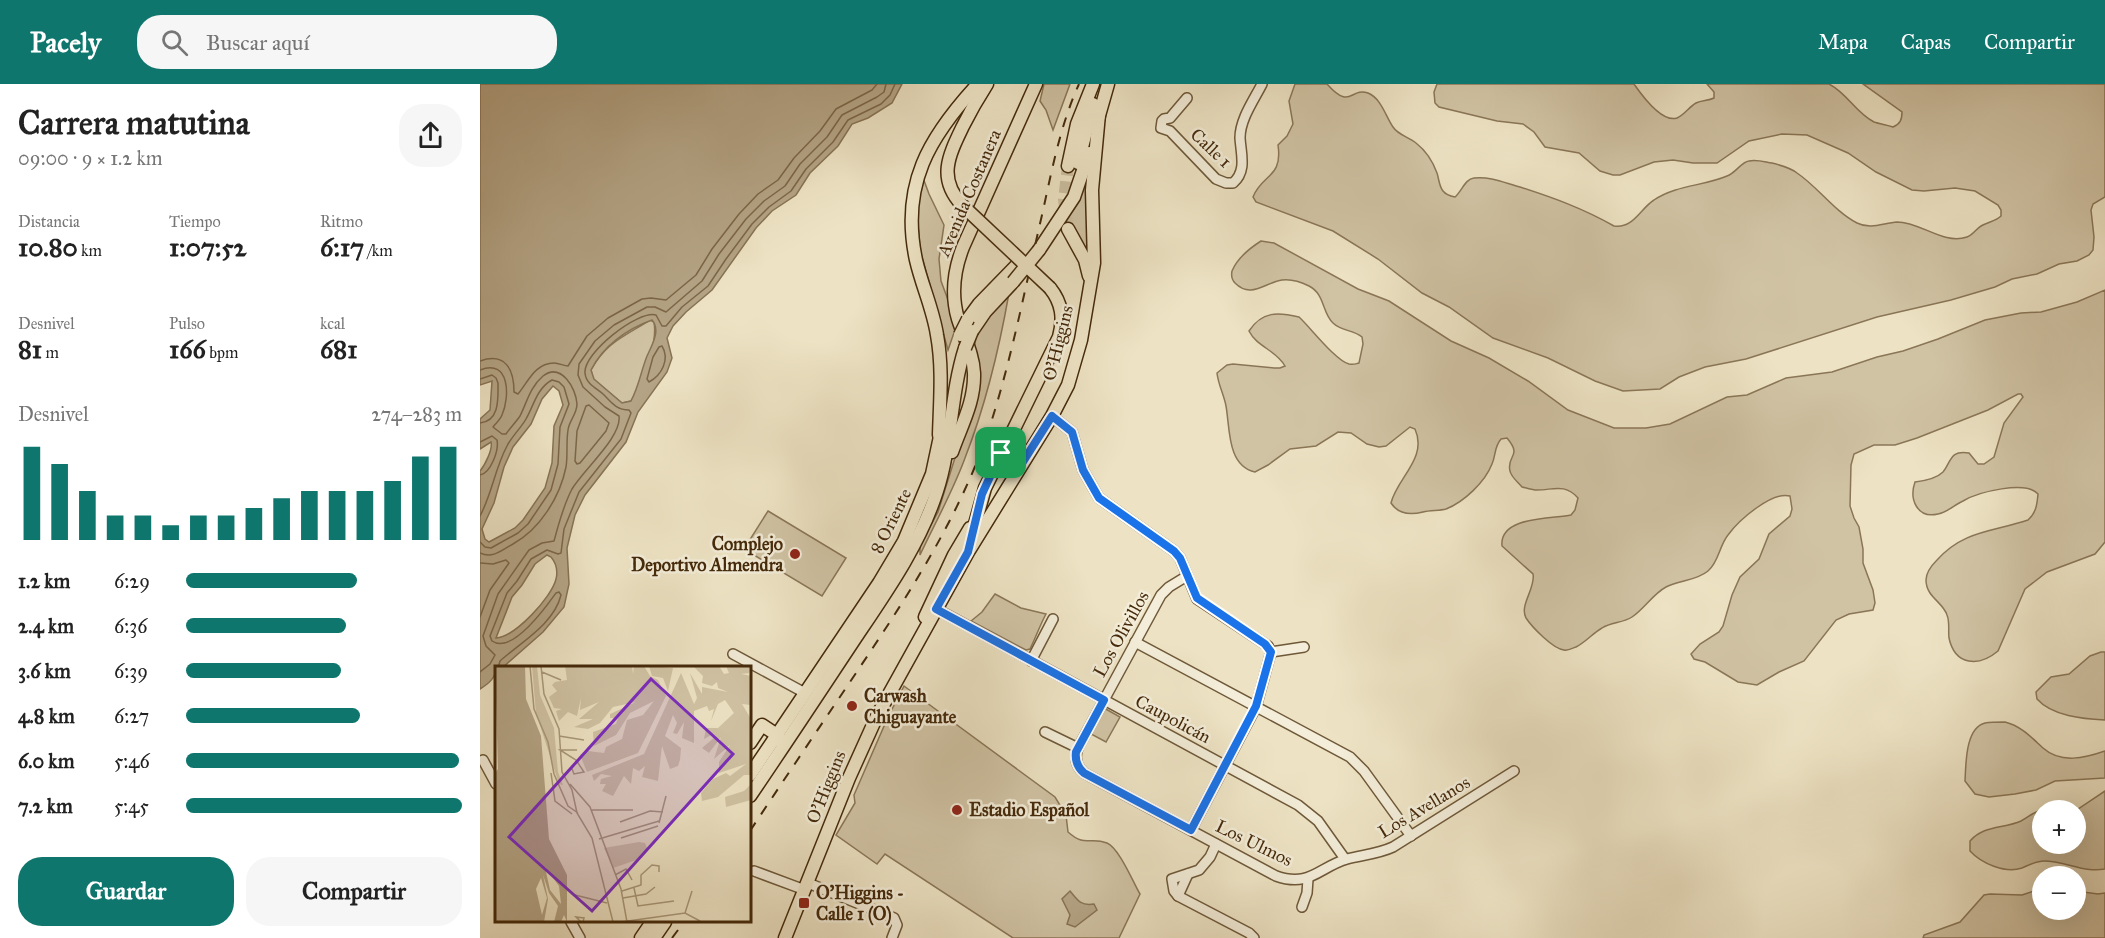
<!DOCTYPE html>
<html lang="es">
<meta charset="utf-8">
<style>
body{margin:0;font-family:"IM FELL Great Primer",serif;background:#f6f6f6;color:#222;height:100vh;display:flex;flex-direction:column;font-size:22px;white-space:nowrap}
*{box-sizing:border-box;margin:0}
p{font-size:20px;color:#767676}
.icon{flex:none;width:33px;height:33px;fill:none;stroke:currentColor;stroke-width:2;stroke-linecap:round;stroke-linejoin:round}
.map{position:relative;flex:1;overflow:hidden}
.details{display:flex;flex-direction:column;background:#fff;width:480px}
.details>*{flex:none}
.controls{position:absolute;left:1552px;top:716px;display:grid;gap:12px}
.controls a{display:grid;place-items:center;width:54px;height:54px;border-radius:50%;background:#fff;box-shadow:0 6px 24px #0002;font-size:30px}
.pin{position:absolute;display:grid;place-items:center;width:51px;height:51px;color:#fff;margin:-26px;border-radius:12px;box-shadow:0 3px 9px #0006}
.round{display:grid;place-items:center;flex:none;width:63px;height:63px;border-radius:24px;background:#f6f6f6}
.overview{display:flex;align-items:center;justify-content:space-between;height:102px;padding:0 18px}
h1{font-size:33px;font-weight:700;line-height:45px}
.figures{display:grid;grid-template-columns:repeat(3,1fr);gap:9px;height:102px;padding:6px 18px}
.figures div{display:grid;align-content:center}
.figures b{font-size:26px;font-weight:700}
.figures small{font-size:16px;font-weight:400}
.figures p{font-size:16px}
.chart{height:168px;padding:12px 18px}
.chart p{display:flex;justify-content:space-between}
.chart svg{width:100%;height:108px;margin-top:6px;stroke:#0f766e;stroke-width:6}
.action{display:flex;gap:12px;margin-top:auto;padding:12px 18px}
.action a{flex:1;height:69px;border-radius:24px;background:#0f766e;color:#fff;font-size:24px;font-weight:700;line-height:69px;text-align:center}
.action a+a{background:#f6f6f6;color:#222}
ul{padding:0 18px;list-style:none;font-size:20px}
li{display:grid;grid-template-columns:96px 72px 1fr;align-items:center;height:45px}
li i{height:15px;border-radius:8px;background:#0f766e}
header{display:flex;align-items:center;gap:36px;box-sizing:border-box;height:84px;padding:0 30px;background:#0f766e;color:#fff}
header strong{font-size:28px}
nav{display:flex;gap:33px;margin-inline-start:auto;font-size:21px}
.search{width:420px;height:54px;background:#f6f6f6;display:flex;align-items:center;gap:15px;box-sizing:border-box;padding:0 21px;border-radius:24px;color:#767676;font-size:22px}
main{display:flex;flex:1;min-height:0}
.map>svg:first-child{display:block}
.green{fill:#d0c3a4;stroke:#8a7657;stroke-width:1.5}
.water{fill:#b4a485;stroke:#877354;stroke-width:1.5;fill-rule:evenodd}
.lines{fill:none;stroke-linecap:round;stroke-linejoin:round}
.shore{stroke:#7c6648;stroke-width:1.5}
.major-tunnel{stroke:#cbbe9f;stroke-width:12;stroke-dasharray:12 6;stroke-linecap:butt}
.minor-casing{stroke:#6e5838;stroke-width:12}
.major-casing{stroke:#44290a;stroke-width:15}
.minor{stroke:#f3edd9;stroke-width:9}
.major{stroke:#ede3c4;stroke-width:12}
.rail{stroke:#44290a;stroke-width:2;stroke-dasharray:10 10;stroke-linecap:butt}
.major-bridge-casing{stroke:#44290a;stroke-width:15;stroke-linecap:butt}
.major-bridge{stroke:#ede3c4;stroke-width:12}
.route-casing{stroke:#fff;stroke-width:12}
.route{stroke:#1a73e8;stroke-width:8}
.poi-dot{fill:#8f2418;stroke:#f3edd9;stroke-width:2}
.labels{text-anchor:middle;dominant-baseline:central;stroke-width:5;stroke-linejoin:round;paint-order:stroke}
.street-label{font-size:18px;fill:#44290a;stroke:#f3edd9}
.poi-label{font-size:18px;font-weight:bold;fill:#44290a;stroke:#f3edd9;text-anchor:start}
.inset-road{fill:none;stroke:#a9997a;stroke-width:1.5}
.view{fill:#7b2cbf;fill-opacity:0.15;stroke:#7b2cbf;stroke-width:3}
.inset-edge{fill:none;stroke:#44290a;stroke-width:3}
</style>
<header>
<strong>Pacely</strong>
<div class="search"><svg class="icon" aria-label="search" viewBox="0 0 24 24"><circle cx="10" cy="10" r="6"/><path d="M15 15l6 6"/></svg>Buscar aquí</div>
<nav><a>Mapa</a><a>Capas</a><a>Compartir</a></nav>
</header>
<main>
<section class="details">
<div class="overview"><div><h1>Carrera matutina</h1><p>09:00 · 9 × 1.2 km</p></div><a class="round"><svg class="icon" aria-label="share" viewBox="0 0 24 24"><path d="M12 15V3M7 8l5-5 5 5M5 13v7h14v-7"/></svg></a></div>
<div class="figures">
<div><p>Distancia</p><b>10.80<small> km</small></b></div>
<div><p>Tiempo</p><b>1:07:52</b></div>
<div><p>Ritmo</p><b>6:17<small> /km</small></b></div>
</div>
<div class="figures">
<div><p>Desnivel</p><b>81<small> m</small></b></div>
<div><p>Pulso</p><b>166<small> bpm</small></b></div>
<div><p>kcal</p><b>681</b></div>
</div>
<div class="chart"><p><span>Desnivel</span>274–283 m</p>
<svg viewBox="0 0 160 44" preserveAspectRatio="none"><path d="M5 44V6M15 44V13M25 44V24M35 44V34M45 44V34M55 44V38M65 44V34M75 44V34M85 44V31M95 44V27M105 44V24M115 44V24M125 44V24M135 44V20M145 44V10M155 44V6"/></svg>
</div>
<ul>
<li><b>1.2 km</b>6:29<i style="width:62%"></i></li>
<li><b>2.4 km</b>6:36<i style="width:58%"></i></li>
<li><b>3.6 km</b>6:39<i style="width:56%"></i></li>
<li><b>4.8 km</b>6:27<i style="width:63%"></i></li>
<li><b>6.0 km</b>5:46<i style="width:99%"></i></li>
<li><b>7.2 km</b>5:45<i style="width:100%"></i></li>
</ul>
<div class="action"><a>Guardar</a><a>Compartir</a></div>
</section>
<div class="map">
<svg width="1625" height="854" viewBox="0 0 1625 854">
<rect width="100%" height="100%" fill="#ede3c4"/>
<filter id="stains"><feTurbulence type="fractalNoise" baseFrequency=".00333" numOctaves="4"/><feColorMatrix values="0 0 0 0 .2 0 0 0 0 .09 0 0 0 0 .02 0 0 0 .5 -.17"/></filter>
<radialGradient id="worn" r=".72"><stop offset=".6" stop-color="#630" stop-opacity="0"/><stop offset="1" stop-color="#630" stop-opacity=".3"/></radialGradient>
<g class="green">
<path d="M564,0h26l-17,46 -7,-20 -6,-9z"/>
<path d="M815,0h32c24,27 23,3 41,9 13,5 18,24 25,34 5,8 16,10 23,16 9,7 17,19 21,30 2,6 2,13 6,18 3,4 7,5 12,6 7,-6 10,-18 19,-19 16,-2 31,5 46,9 34,11 62,21 94,39 19,3 26,-17 40,-26 22,-15 50,-14 73,-24 9,-3 14,-14 22,-15 7,-2 16,1 23,2 8,2 19,5 25,10 21,14 37,38 60,50 14,7 26,0 40,-1 24,0 46,23 70,15 6,-2 9,-8 14,-11 7,-4 15,-5 20,-10v-6l-3,-5 -23,-14 -20,-3 -31,3 -12,-1 -36,-18 -28,-19 -41,-18 -25,-1 -33,7 -32,22h-24l-20,-3 -19,2 -34,13h-7l-13,-4 -21,-18 -34,-6 -11,-15 -11,-8 -26,-3 -58,-14 -4,-4 -1,-11 3,-8h197c7,10 27,39 43,34 7,-3 12,-11 19,-15 6,-3 12,-2 18,-5v-6l-7,-8h122c18,9 27,29 45,38 6,2 13,3 19,5 7,-3 9,-7 9,-15l-39,-28h242v113l-12,7 -2,6 3,27 -1,13 -4,5 -12,6 -18,3 -22,10 -25,5 -17,8 -44,13 -74,17 -131,42 -41,8 -26,10 -19,12 -37,2 -28,-10 -47,-23 -55,-20 -44,-31 -27,-14 -44,-34 -45,-28 -77,-29 -3,-5c9,-23 30,-19 25,-52l9,-9 6,-12 -4,-23z"/>
<path d="M610,81l1,100 -20,-34 -6,-14z"/>
<path d="M442,91l7,19 15,31 -5,34 2,22 16,43 -9,26 -28,-100 -3,-40z"/>
<path d="M781,157l13,2 84,46 31,12 62,40 38,17 39,23 40,29 46,18h32l24,-4 57,-27 20,-2 39,-17 46,-6 45,-15 26,-6 35,-12 47,-19 36,-7 20,-1 36,-10 28,-12v252l-10,12 -48,18 -22,17 -27,62c-19,16 -43,15 -49,-13 -1,-7 1,-16 -2,-23 -4,-13 -21,-18 -21,-35 0,-8 5,-14 11,-20 27,-30 56,-28 91,-40 8,-7 9,-15 10,-26 -12,-14 -60,-2 -75,7 -9,4 -15,11 -25,13 -21,5 -29,-15 -23,-32 8,-1 22,-4 28,-10 9,-11 6,-22 26,-19l9,11h6l10,-7 10,-34 19,-26 -2,-3h-3l-30,16 -71,28 -22,7h-21l-20,9 -3,11 -1,41 4,12 5,9 4,22v14l10,27 2,13 -2,7 -24,4 -13,6 -32,41 -25,11 -22,13 -19,-3 -33,-20 -11,-3 -3,-5 9,-10 19,-12 4,-6 9,-31 8,-18 19,-18 10,-25 21,-18 2,-7 -2,-13c-18,-5 -51,24 -62,39 -9,11 -9,27 -20,36 -12,10 -28,9 -42,16 -13,7 -22,22 -34,30 -9,6 -21,5 -30,11 -9,5 -16,14 -26,19 -3,1 -9,4 -12,3 -11,-1 -32,-23 -38,-32 -7,-13 10,-30 7,-44l-31,-28c-3,-30 50,-27 69,-31l4,-5 3,-12c-13,-15 -25,-8 -41,-8 -5,0 -10,-2 -15,-3 -4,-5 -11,-10 -12,-16 -4,-16 13,-14 -3,-33l-6,1c-7,8 -5,16 -9,25 -7,18 -28,38 -46,45 -7,2 -15,1 -23,3 -12,3 -25,2 -32,-9 6,-25 37,-45 24,-74l-5,-2 -24,19 -7,1 -12,-3 -16,-11 -13,-1 -22,14 -26,3 -22,16 -13,7c-28,-6 -25,-44 -29,-66 -2,-11 -8,-22 -9,-33l10,-8 6,-1 41,4h6l5,-2c-9,-16 -28,-19 -36,-35 13,-20 29,-19 50,-14 11,10 37,44 50,47 5,1 6,0 10,-1l4,-19 -1,-7c-8,-7 -21,-6 -29,-14 -11,-10 -8,-29 -24,-37 -8,-4 -19,-7 -27,-6 -18,3 -31,19 -47,3 -3,-3 -4,-7 -3,-12 5,-12 18,-23 29,-30z"/>
<path d="M529,209c-10,57 -23,111 -44,165 -12,33 -30,65 -45,97v-10l18,-33 21,-67 17,-108 3,-9z"/>
<path d="M170,236l4,2c4,22 -12,60 -23,79l-9,2 -29,-24 -2,-9c15,-28 34,-34 59,-50z"/>
<path d="M288,427l78,47 -24,38 -78,-47z"/>
<path d="M515,510l26,14 25,6c-6,11 -10,23 -16,35l-4,1 -55,-29 11,-9z"/>
<path d="M1621,568h4v68c-22,-1 -53,-4 -68,-21l-1,-7 15,-15 18,-3 21,-18z"/>
<path d="M424,602l151,111 11,18 2,17c18,16 21,4 39,11 12,5 26,39 33,51l-21,44h-106l-128,-84 -8,10 -41,-29 19,-32 -1,-8 34,-78z"/>
<path d="M624,624l16,9 -14,25 -15,-8z"/>
<path d="M1525,638c16,4 26,15 38,26 18,16 42,10 62,3v27l-50,3 -19,9 -21,4 -26,3 -14,-3 -10,-13c1,-16 0,-53 20,-58 6,-1 13,-1 20,-1z"/>
<path d="M1625,707v78c-21,4 -40,-8 -61,-8 -8,0 -15,4 -22,7 -17,6 -41,-5 -52,-17v-10c14,-16 33,-12 51,-20 8,-4 13,-10 22,-11v33h33v-33h-9l11,-1z"/>
<path d="M1563,804v21h33v-18l22,3 7,-1v45h-182l1,-3 36,-13 24,-27 6,-1 32,1z"/>
</g>
<g class="water">
<path d="M0,0h422l-10,19 -24,15 -16,6 -14,22 -28,27 -14,22 -24,16 -16,17 -44,62 -26,22 -13,14 -6,12 5,20 -5,14 -29,40 -12,30 -41,53 -10,20 -8,33 2,36 -5,23 -21,25 -41,36h-6c0,10 -8,16 -16,21v-218c5,-6 13,-22 11,-29l-11,7v-30l10,-9 2,-29 -12,4zM172,236c9,10 0,25 -5,36 -6,15 -8,30 -16,45l-9,2 -28,-24 -3,-9c12,-24 36,-41 61,-50zM73,302l6,5 4,14 -9,21 -2,37 -7,25 -22,32 -8,8 -26,14 -4,-3 -3,-10 12,-26 10,-36 9,-20 18,-23 11,-25zM67,471l4,2c5,6 7,14 5,22 -4,18 -41,58 -60,59l16,-41 10,-12 13,-21z"/>
<path d="M590,807c8,10 11,15 24,13l3,6 -22,17 -8,-3 3,-9 -8,-16z"/>
</g>
<g class="lines">
<g class="shore">
<path d="M182,262c8,13 0,29 -13,36l-2,-3 6,-22 6,-10z"/>
<path d="M0,277c26,-9 34,9 34,31l4,2c10,-12 17,-31 36,-31 5,0 10,3 14,3l19,-30 21,-18 34,-19 9,-1 15,2 30,-25 16,-26 27,-35 19,-20 20,-14 16,-22 26,-27 16,-22 36,-19 5,-6"/>
<path d="M0,286c30,-12 30,27 22,45 -2,5 -6,8 -9,12l9,7h4c4,-6 10,-12 14,-18 7,-14 10,-29 23,-40 18,-14 33,12 34,28 0,10 -8,17 -9,26 -2,12 0,25 -2,37 -6,30 -26,62 -53,77 -11,6 -20,15 -33,9"/>
<path d="M0,295l12,-4 4,3 2,5c0,15 2,38 -18,40"/>
<path d="M109,321l20,18 -3,8 -26,32 -3,1 -2,-3 2,-30 9,-25z"/>
<path d="M0,358l12,-6 5,4c2,10 -6,33 -17,35"/>
<path d="M0,432c12,-22 15,-48 27,-70 5,-10 14,-18 19,-27 8,-14 11,-31 26,-39l7,2 5,5 5,17 -9,23 -2,37 -7,26 -23,34 -10,9 -27,15 -6,-1 -5,-5"/>
<path d="M0,479l13,1 13,-4 3,3 -19,27 -10,27"/>
<path d="M18,584l2,-7c21,-19 54,-37 61,-66l-2,-3 -3,1c-10,14 -44,62 -64,48l-2,-5 17,-43 10,-12 14,-22 16,-9 11,4 3,-1 3,-24 15,-37 42,-53 10,-26 -2,-3c-13,0 -18,-8 -26,-16 -7,-6 -17,-10 -18,-21 -2,-20 53,-63 71,-58l6,11h4l16,-19 26,-21 18,-27 26,-35 17,-17 22,-16 15,-22 27,-27 15,-22 33,-16 9,-9 5,-11"/>
<path d="M0,588l10,-8 5,-9 -9,-9 -3,-10 15,-42 31,-44 13,-7 12,-2c5,-18 9,-35 18,-52 11,-19 50,-52 47,-73l-14,-9 -22,-20 -5,-12 1,-11 16,-23 19,-16 33,-18h8l11,5 36,-31 17,-27 27,-35 18,-18 21,-15 15,-22 27,-27 15,-22 35,-18 7,-5 2,-8"/>
</g>
<path class="major-tunnel" d="M588,145l-4,-29 4,-34"/>
<defs>
<g id="minor">
<path d="M707,14l-17,20 -6,1 -2,2 -1,7 9,3 46,48 10,4h7c14,-12 8,-29 7,-45 0,-19 14,-38 22,-54"/>
<path d="M572,332l20,16 11,38 16,28 75,53 6,7 17,41 71,47 3,6"/>
<path d="M707,492l-18,11 -8,8 -83,153c-4,10 -2,18 6,25l192,103c34,12 43,-9 71,-17 15,-4 31,-5 46,-12l121,-76"/>
<path d="M451,522l367,199 20,16 27,38"/>
<path d="M655,558l215,115 14,14 47,65"/>
<path d="M791,568l33,-5"/>
<path d="M253,570l72,39"/>
<path d="M551,577l22,-42"/>
<path d="M565,648l33,16"/>
<path d="M3,676l13,24"/>
<path d="M711,746l65,-123 15,-55"/>
<path d="M736,760l-6,13 -11,13 -27,9 2,12 4,5 71,37 5,5"/>
<path d="M274,787l51,19"/>
<path d="M328,799l86,35 3,7 -5,13"/>
<path d="M698,812l10,-22"/>
<path d="M822,823l5,-14 1,-14"/>
<path d="M91,838l9,16"/>
</g>
<g id="major">
<path d="M618,35l10,-35"/>
<path d="M598,79l15,-59"/>
<path d="M588,82l9,-42 16,-40"/>
<path d="M482,121c-25,-27 -13,-50 1,-79 7,-14 15,-28 24,-42"/>
<path d="M588,145l17,31 4,16"/>
<path d="M559,166l35,-53 15,-44"/>
<path d="M488,235l11,-15 37,-38"/>
<path d="M492,247l13,-19 28,-30"/>
<path d="M459,351c1,-34 4,-67 -2,-100 -4,-26 -15,-49 -21,-75 -16,-75 13,-123 62,-176"/>
<path d="M472,368c9,-26 23,-50 22,-79 -1,-20 -10,-35 -16,-54 -7,-24 -4,-49 5,-72l73,-163"/>
<path d="M490,458l15,-54 74,-151c5,-19 3,-34 -9,-49"/>
<path d="M445,533l29,-62 16,-27"/>
<path d="M270,659l12,-18 15,10 4,7"/>
<path d="M270,691l129,-192 25,-42 28,-67 10,-47"/>
<path d="M270,712c36,-53 71,-106 106,-159 31,-46 64,-93 81,-146 15,-46 13,-96 28,-143"/>
<path d="M161,854l11,-16"/>
<path d="M174,854l11,-16"/>
<path d="M305,854l64,-160 28,-62 91,-164 84,-136 16,-31 13,-45 13,-77 -2,-73 7,-76"/>
</g>
</defs>
<use href="#minor" class="minor-casing"/>
<use href="#major" class="major-casing"/>
<use href="#minor" class="minor"/>
<use href="#major" class="major"/>
<g class="rail">
<path d="M270,747c35,-53 71,-106 106,-158 51,-76 101,-152 131,-238 24,-72 38,-147 55,-220 10,-45 18,-89 37,-131"/>
<path d="M192,854l12,-16"/>
</g>
<defs>
<g id="major-bridge">
<path d="M482,121l88,83"/>
<path d="M533,198l26,-32"/>
<path d="M480,251l8,-16"/>
<path d="M485,264l7,-17"/>
</g>
</defs>
<use href="#major-bridge" class="major-bridge-casing"/>
<use href="#major-bridge" class="major-bridge"/>
</g>
<g class="lines">
<defs>
<path id="route" d="M572,332l20,16 11,38 16,28 75,53 6,7 17,40 68,46 6,8 -15,54 -65,124 -107,-57c-7,-6 -9,-13 -8,-21l28,-52 -168,-91 32,-57 14,-58 19,-41 7,8 11,7z"/>
</defs>
<use href="#route" class="route-casing"/>
<use href="#route" class="route"/>
</g>
<g class="poi-dot">
<circle cx="315" cy="470" r="6"/>
<circle cx="372" cy="622" r="6"/>
<circle cx="477" cy="726" r="6"/>
<rect x="318" y="813" width="12" height="12" rx="3"/>
</g>
<g class="labels">
<g class="street-label">
<text transform="translate(731 64) rotate(43)">Calle 1</text>
<text transform="translate(489 109) rotate(-67)">Avenida Costanera</text>
<text transform="translate(578 259) rotate(-76)">O'Higgins</text>
<text transform="translate(411 437) rotate(-64)">8 Oriente</text>
<text transform="translate(641 550) rotate(-61)">Los Olivillos</text>
<text transform="translate(693 635) rotate(28)">Caupolicán</text>
<text transform="translate(346 703) rotate(-68)">O'Higgins</text>
<text transform="translate(944 723) rotate(-31)">Los Avellanos</text>
<text transform="translate(774 759) rotate(26)">Los Ulmos</text>
</g>
<g class="poi-label">
<text x="303" y="460" text-anchor="end">Complejo<tspan x="303" dy="21">Deportivo Almendra</tspan></text>
<text x="384" y="612">Carwash<tspan x="384" dy="21">Chiguayante</tspan></text>
<text x="489" y="726">Estadio Español</text>
<text x="336" y="809">O’Higgins -<tspan x="336" dy="21">Calle 1 (O)</tspan></text>
</g>
</g>
<g transform="translate(15 582)">
<rect width="256" height="256" fill="#ede3c4"/>
<path d="M37,0h5l3,29 14,33 4,44 5,13 -4,-1 -23,-71zM70,0h67l1,8 1,-8h10l6,10 8,4 8,16 -28,57 -51,19 -7,-17 8,-4 16,2 2,-6 16,-8 5,-19 16,-5 11,-14 -24,12 -14,22 -22,11 -1,-14 23,-8 2,-6h-8v-4l26,-12 -23,5 -13,16 -12,6 -14,-2 19,-8h-14l20,-17 -19,8 1,-12 -4,18 -9,-4 -9,9 -3,-10 6,-2 -8,-1 -5,-11 8,-6 -5,-6 3,-3 12,-2zM154,0l24,2 -5,23 -5,-13 -11,-2zM198,0h26l5,8 5,-1 -3,-7h25l-2,7 -8,1 10,2v29l-9,-1 9,15v56h-7l-26,22 -16,4 -1,-8 12,-14 13,-6 4,3 16,-12 -27,9v-11l11,-17 -16,14 7,-22 -12,16 -7,-5 13,-11 -2,-3 -9,5 2,-11h12l16,-15 -9,-13 -7,4 -7,17 3,-12 -5,2 -2,-5 -13,5v32l-12,-5 2,-16 -7,12 -4,-1 4,-10 -4,-8 -8,21 16,12 -1,12 -2,6 -8,3 -8,-23 -4,35 -16,-4 3,-11 -6,5 -6,-3 -2,16 -7,-8 -11,20 -11,-5 4,-7h-6l1,-5 11,-3 -11,-2 -7,7 -2,-6 52,-21 37,-81 13,31 3,-6 -7,-25 12,21v-7l26,5 -10,-4 -1,-6 -5,4 -10,-3 1,-7zM256,118v16l-25,7 -1,-10 19,-6zM144,176l6,1 3,8 -9,8 -26,9 -9,-20z" fill="#d0c3a4"/>
<path d="M0,0h30l1,33 15,37 8,103 18,36v47l-3,-7 -3,7h-7l4,-16 -9,-13 -6,-18 5,24 -4,23h-49v-149l3,-4zM50,201l14,19 2,18 -11,-14zM46,212l6,20 -5,17 -6,-26z" fill="#b4a485" fill-rule="evenodd"/>
<path class="inset-road" d="M35,0l4,43 14,33 6,32 14,32 10,7M46,0l3,28 15,35 3,43 10,18 5,23 15,25 21,84M47,6l19,8M64,70l25,4M77,103l2,5 10,-2 -8,-12 -16,-10h17M56,107l4,28 17,13M75,118l20,23 31,82 6,33M96,144h42M125,156l30,-11 13,1M164,157l7,-27M126,172l37,-12M104,173l60,-18M120,209l11,-6 6,11M139,222l4,18 36,-5M127,225l19,-6v-10l11,-10 7,1v6M80,229l32,8M128,232l23,-4 9,-7M190,247l7,-22M86,256l-5,-5 8,1 -1,4M126,256l64,-9 15,8"/>
<path class="view" d="M156,13l82,75 -141,157 -83,-74z"/>
<rect width="256" height="256" class="inset-edge"/>
</g>
<rect width="100%" height="100%" filter="url(#stains)"/>
<rect width="100%" height="100%" fill="url(#worn)"/>
</svg>
<div class="controls">
<a>+</a>
<a>−</a>
</div>
<div class="pin" style="left:521px;top:369px;background:#1e9e55"><svg class="icon" aria-label="arrive" viewBox="0 0 24 24"><path d="M6 21V4h12l-3 4 3 4H6"/></svg></div>
</div>
</main>
